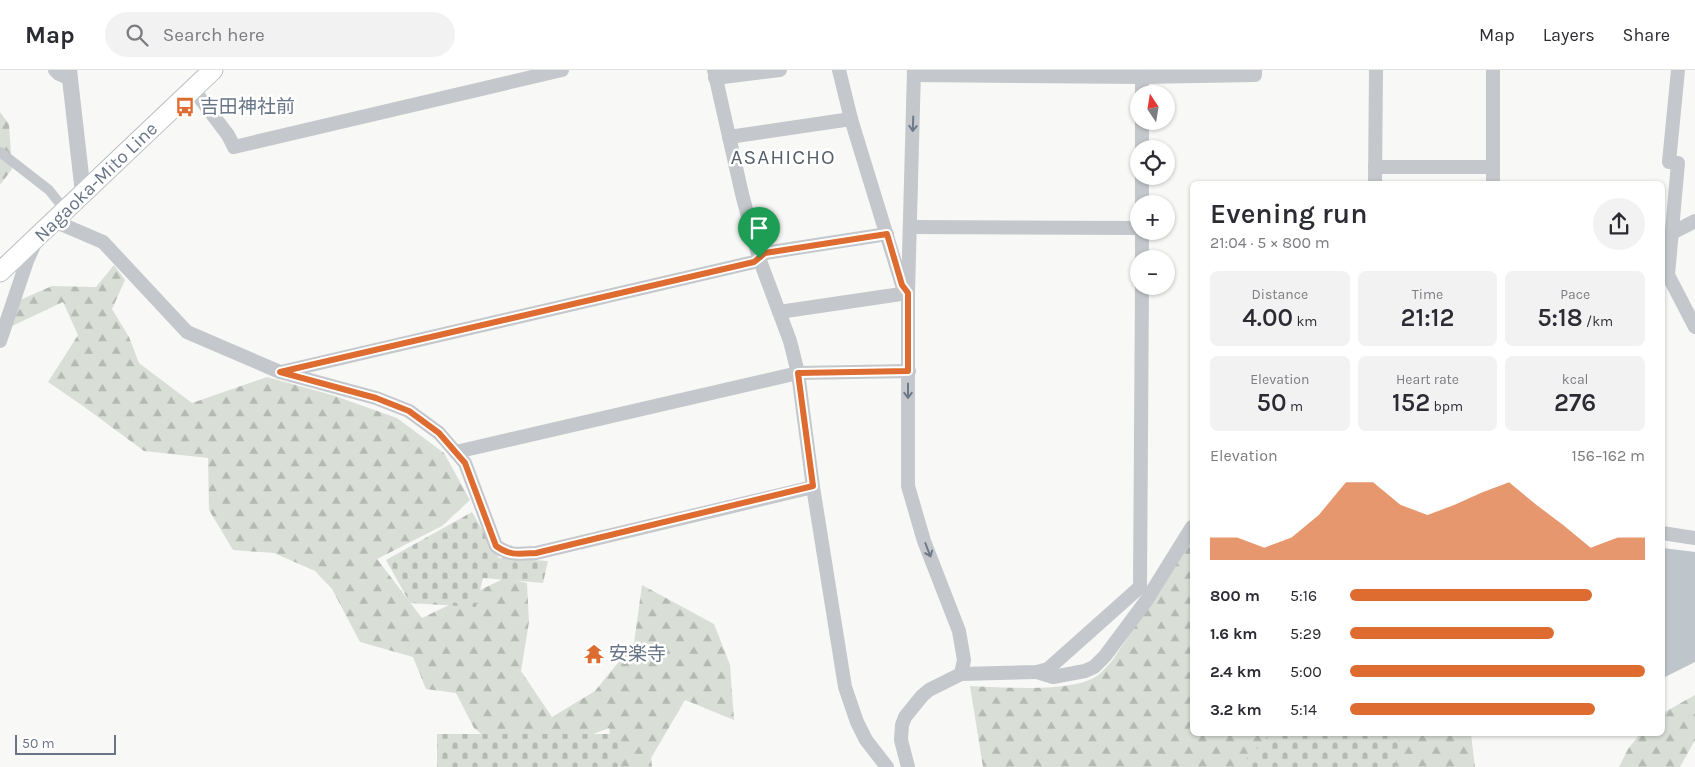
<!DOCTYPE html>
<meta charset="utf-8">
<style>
body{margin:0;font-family:Karla,"Noto Sans JP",sans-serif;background:#f2f2f3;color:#2b2b33;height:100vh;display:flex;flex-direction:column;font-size:19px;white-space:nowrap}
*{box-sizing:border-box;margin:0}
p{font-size:16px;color:#7c7c81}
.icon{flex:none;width:28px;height:28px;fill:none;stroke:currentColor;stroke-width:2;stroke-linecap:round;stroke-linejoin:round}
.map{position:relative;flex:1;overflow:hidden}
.details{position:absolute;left:1190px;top:111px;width:475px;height:555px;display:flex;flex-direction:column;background:#fff;border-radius:8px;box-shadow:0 1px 4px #0004}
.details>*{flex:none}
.needle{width:32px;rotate:348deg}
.controls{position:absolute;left:1130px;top:15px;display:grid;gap:10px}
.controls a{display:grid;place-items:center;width:45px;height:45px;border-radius:50%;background:#fff;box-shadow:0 1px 4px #0004;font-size:25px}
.scale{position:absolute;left:15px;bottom:12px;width:101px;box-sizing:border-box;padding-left:5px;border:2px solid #687586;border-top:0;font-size:14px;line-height:18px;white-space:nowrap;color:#687586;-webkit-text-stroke:4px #fff;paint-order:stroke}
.pin{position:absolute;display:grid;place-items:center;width:42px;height:42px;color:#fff;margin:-51px -21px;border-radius:50% 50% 50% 0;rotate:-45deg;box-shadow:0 0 5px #0007}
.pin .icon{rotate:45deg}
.round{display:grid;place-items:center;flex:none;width:52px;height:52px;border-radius:26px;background:#f2f2f3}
.summary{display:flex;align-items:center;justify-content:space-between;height:85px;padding:0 20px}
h1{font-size:28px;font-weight:600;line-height:38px}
.stats{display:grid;grid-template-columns:repeat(3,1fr);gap:8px;height:85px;padding:5px 20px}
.stats div{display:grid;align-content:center;border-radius:8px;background:#f2f2f3;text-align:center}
.stats b{font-size:25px;font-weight:600}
.stats small{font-size:14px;font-weight:400}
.stats p{font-size:14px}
.chart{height:140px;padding:10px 20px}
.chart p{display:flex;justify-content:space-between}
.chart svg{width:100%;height:90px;margin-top:5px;fill:#de6c30;opacity:.7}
ul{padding:0 20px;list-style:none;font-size:16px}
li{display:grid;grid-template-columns:80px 60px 1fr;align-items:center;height:38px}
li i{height:12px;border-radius:6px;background:#de6c30}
header{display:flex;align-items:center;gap:30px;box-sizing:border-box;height:70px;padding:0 25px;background:#fff;border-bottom:1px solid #e1e1e2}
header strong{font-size:24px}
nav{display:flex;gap:28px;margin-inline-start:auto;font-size:18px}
.search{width:350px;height:45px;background:#f2f2f3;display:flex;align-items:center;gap:12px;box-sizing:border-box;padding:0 18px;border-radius:28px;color:#7c7c81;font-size:19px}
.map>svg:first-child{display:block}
.forest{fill:url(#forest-firs)}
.cemetery{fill:url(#cemetery-stones)}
.water{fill:#bec6cc}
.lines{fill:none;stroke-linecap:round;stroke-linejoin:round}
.secondary-casing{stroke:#b8bcc2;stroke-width:21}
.pedestrian{stroke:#c4c7cb;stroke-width:10}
.minor{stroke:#c4c7cb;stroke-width:14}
.tertiary{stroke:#c4c7cb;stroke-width:16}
.secondary{stroke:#fff;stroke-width:19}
.oneway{stroke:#6d7989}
.route-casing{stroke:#fff;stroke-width:10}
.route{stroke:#de6c30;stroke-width:6}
.labels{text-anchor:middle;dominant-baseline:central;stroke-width:5;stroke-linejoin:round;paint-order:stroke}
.poi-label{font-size:19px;fill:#687586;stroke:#fff;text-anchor:start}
.street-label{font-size:19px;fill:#687586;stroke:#fff}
.quarter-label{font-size:21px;letter-spacing:1px;fill:#56606b;stroke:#fff}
</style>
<header>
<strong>Map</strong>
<div class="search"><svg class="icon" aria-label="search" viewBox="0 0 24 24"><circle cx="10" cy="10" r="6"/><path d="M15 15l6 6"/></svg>Search here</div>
<nav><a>Map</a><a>Layers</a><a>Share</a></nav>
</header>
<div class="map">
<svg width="1695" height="697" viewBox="0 0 1695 697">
<defs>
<pattern id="forest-firs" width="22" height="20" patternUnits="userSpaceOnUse" patternTransform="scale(1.25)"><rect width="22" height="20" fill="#d9dfd7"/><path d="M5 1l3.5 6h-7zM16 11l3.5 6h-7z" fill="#b4b9b4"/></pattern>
<pattern id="cemetery-stones" width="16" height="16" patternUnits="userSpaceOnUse" patternTransform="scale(1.25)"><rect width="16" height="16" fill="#d9dfd7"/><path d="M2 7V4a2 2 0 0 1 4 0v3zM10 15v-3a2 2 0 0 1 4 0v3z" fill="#b4b9b4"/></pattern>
</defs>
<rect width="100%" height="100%" fill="#f8f8f6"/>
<g class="forest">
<path d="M0,42l9,12 3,45 -12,16z"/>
<path d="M114,195l11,15 -13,29 17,28 10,26 53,40 75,-26 65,18 65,23 47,35 26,47 -28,26 -65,33 45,59 83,-40 22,5 2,39 -8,49 31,46 43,-26 39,-48 8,-58 72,39 16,41 4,55 -49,-20 -34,58 1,9h-38l-5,-39 -29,11 -69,19 -37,-30 -18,-35 -30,-4 -13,-32 -53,-15 -28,-53 -17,-18 -41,-18 -41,-3 -24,-40 -1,-52 -64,-7 -61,-45 -35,-24 30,-47 -15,-33 -51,24 8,-26 32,-14 44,1z"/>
<path d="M1192,470v194h279l4,33h-492l-13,-81c31,1 99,7 125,-9 6,-3 12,-11 17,-16z"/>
<path d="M1695,625v45l-15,27h-61l9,-18 12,-15h22l1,-21z"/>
</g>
<g class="cemetery">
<path d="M472,442l27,46 49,3 -5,22 -60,-5 -7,29 -66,-4 -24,-43z"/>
<rect x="437" y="664" width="183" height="33"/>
<path d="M1270,664h128l1,5 -4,28h-157z"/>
</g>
<path class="water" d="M1663,478l32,4v110l-32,16z"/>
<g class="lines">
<defs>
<path id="secondary" d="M0,202l213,-202"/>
</defs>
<use href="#secondary" class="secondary-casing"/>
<path class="pedestrian" d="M0,82l49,38 16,20"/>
<g class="minor">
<path d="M55,0l4,4 11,5"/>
<path d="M714,0l28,124 17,64 31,83 8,32 15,114 32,200 12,35 9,18 21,27"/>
<path d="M914,0l-6,223v193l16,55 35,90 5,29 -3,14"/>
<path d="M1493,0v114"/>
<path d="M1678,0l-9,92 9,1 -10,112 27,52"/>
<path d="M914,5l228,2 113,-2v-5"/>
<path d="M1142,7v17"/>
<path d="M715,8l65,-8"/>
<path d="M193,19l35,46 6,12 328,-77"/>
<path d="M1142,51v28"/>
<path d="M729,67l122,-18"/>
<path d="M1375,97h118"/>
<path d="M1142,106v28"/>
<path d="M1375,114l1,-114"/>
<path d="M54,151l49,21 84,90 93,40 96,26 33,13 30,22 26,30 31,83c14,10 23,8 40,7l277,-66"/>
<path d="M910,157l229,1"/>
<path d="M1672,163l23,-12"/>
<path d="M1142,189v-28"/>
<path d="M779,242l129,-19 -6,-8 -51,-166 -12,-49"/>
<path d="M0,271l27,-80 9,-20"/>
<path d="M281,302l473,-110 11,-9 122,-19"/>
<path d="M456,382l342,-79 111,-2"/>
<path d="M1662,463l33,5"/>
<path d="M1037,602l16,5 32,-6 9,-4 11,-11 41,-55 46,-74"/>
<path d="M908,697l-7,-27 1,-15 3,-8 17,-21 7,-6 32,-16 76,-2 11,-3 92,-82 2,-301"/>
</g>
<path class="tertiary" d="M69,0l14,123"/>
<use href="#secondary" class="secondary"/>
</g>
<defs><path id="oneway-shaft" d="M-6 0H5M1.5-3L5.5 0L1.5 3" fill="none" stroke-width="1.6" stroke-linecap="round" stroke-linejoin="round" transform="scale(1.25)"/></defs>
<g class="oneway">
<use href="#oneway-shaft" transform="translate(913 54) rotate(92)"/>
<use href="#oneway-shaft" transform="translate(908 321) rotate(90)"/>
<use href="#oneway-shaft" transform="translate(928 480) rotate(69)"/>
</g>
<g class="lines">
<defs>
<path id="route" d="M887,164l15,51 6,8v78l-110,2 15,113 -277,67c-17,1 -26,3 -40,-7l-31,-83 -26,-30 -30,-22 -33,-13 -96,-26 474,-110 11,-9z"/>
</defs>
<use href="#route" class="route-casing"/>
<use href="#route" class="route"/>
</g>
<defs>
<symbol id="bus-bare" viewBox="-9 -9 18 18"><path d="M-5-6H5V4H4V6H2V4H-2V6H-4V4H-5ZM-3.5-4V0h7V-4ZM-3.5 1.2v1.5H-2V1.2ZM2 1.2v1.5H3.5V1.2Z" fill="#de6c30" stroke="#fff" stroke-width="2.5" paint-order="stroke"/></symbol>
<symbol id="temple-bare" viewBox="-9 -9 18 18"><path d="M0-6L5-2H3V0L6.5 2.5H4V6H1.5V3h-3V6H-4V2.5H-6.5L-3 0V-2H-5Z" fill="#de6c30" stroke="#fff" stroke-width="2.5" paint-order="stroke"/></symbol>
</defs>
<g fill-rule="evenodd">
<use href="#bus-bare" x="171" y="23" width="28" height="28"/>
<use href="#temple-bare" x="580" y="570" width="28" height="28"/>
</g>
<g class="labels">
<g class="poi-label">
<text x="200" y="37">吉田神社前</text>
<text x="609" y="584">安楽寺</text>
</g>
<g class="street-label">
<text transform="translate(96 112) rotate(-44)">Nagaoka-Mito Line</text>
</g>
<g class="quarter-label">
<text x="783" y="87">ASAHICHO</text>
</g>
</g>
</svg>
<div class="controls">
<a><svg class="needle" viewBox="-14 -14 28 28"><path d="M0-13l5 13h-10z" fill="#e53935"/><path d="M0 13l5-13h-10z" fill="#7c7c81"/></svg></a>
<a><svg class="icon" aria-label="locate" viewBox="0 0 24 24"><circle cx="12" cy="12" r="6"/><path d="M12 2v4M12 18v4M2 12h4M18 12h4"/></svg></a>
<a>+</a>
<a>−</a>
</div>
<div class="scale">50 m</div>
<div class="pin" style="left:759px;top:188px;background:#1e9e55"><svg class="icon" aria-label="arrive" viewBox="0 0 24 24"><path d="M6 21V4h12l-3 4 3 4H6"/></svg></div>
<section class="details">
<div class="summary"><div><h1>Evening run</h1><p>21:04 · 5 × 800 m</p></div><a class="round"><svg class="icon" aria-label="share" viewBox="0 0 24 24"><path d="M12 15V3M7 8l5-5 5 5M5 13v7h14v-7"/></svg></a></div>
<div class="stats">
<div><p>Distance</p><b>4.00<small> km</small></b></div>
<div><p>Time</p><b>21:12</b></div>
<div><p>Pace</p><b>5:18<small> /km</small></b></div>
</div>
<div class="stats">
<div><p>Elevation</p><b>50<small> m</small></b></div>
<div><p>Heart rate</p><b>152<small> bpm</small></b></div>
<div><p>kcal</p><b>276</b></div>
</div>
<div class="chart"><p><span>Elevation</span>156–162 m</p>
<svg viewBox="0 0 160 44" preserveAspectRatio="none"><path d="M0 44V33L10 33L20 38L30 33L40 22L50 6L60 6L70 17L80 22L90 17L100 11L110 6L120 17L130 27L140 38L150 33L160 33V44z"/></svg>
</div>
<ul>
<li><b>800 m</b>5:16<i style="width:82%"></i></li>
<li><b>1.6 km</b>5:29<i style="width:69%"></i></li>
<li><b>2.4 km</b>5:00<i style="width:100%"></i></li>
<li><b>3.2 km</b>5:14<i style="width:83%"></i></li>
</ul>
</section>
</div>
